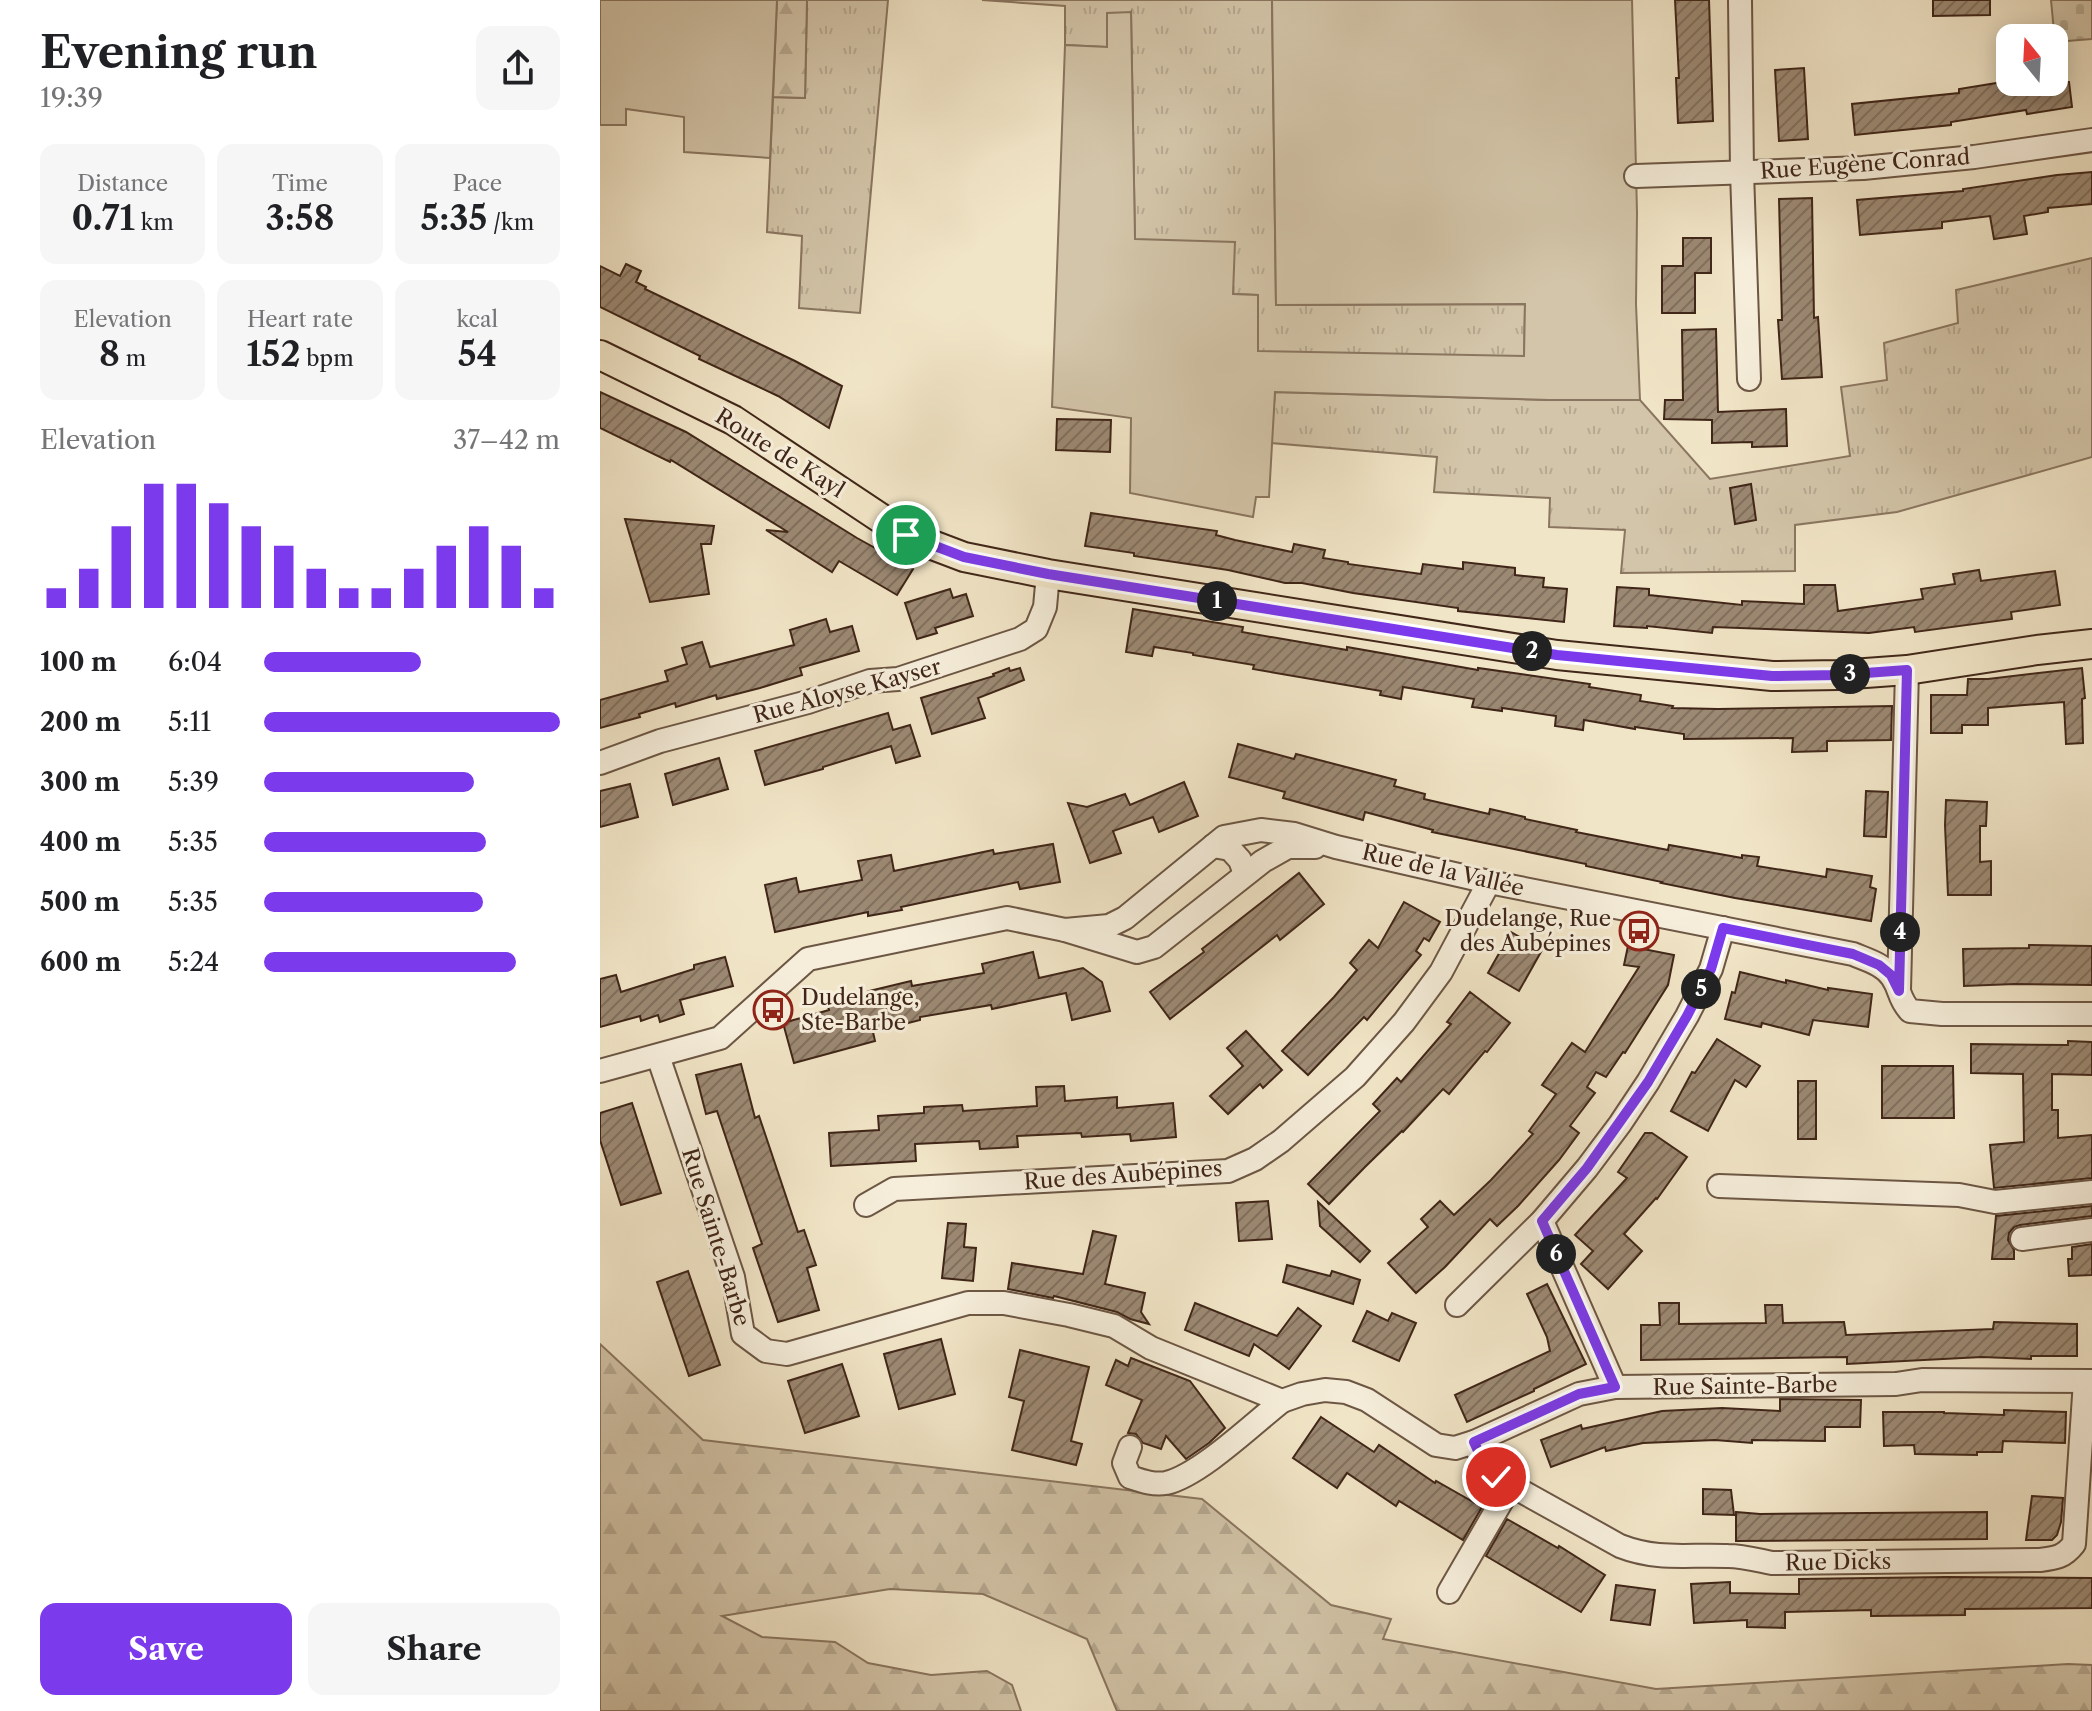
<!DOCTYPE html>
<meta charset="utf-8">
<style>
body{margin:0;font-family:"Libre Caslon Text",serif;background:#f6f6f6;color:#202124;height:100vh;display:flex;flex-direction:column;font-size:30px;white-space:nowrap}
*{box-sizing:border-box;margin:0}
p{font-size:26px;color:#757577}
.icon{flex:none;width:44px;height:44px;fill:none;stroke:currentColor;stroke-width:2;stroke-linecap:round;stroke-linejoin:round}
.map{position:relative;flex:1;overflow:hidden}
.details{display:flex;flex-direction:column;background:#fff;width:600px}
.details>*{flex:none}
.needle{width:52px;rotate:342deg}
.buttons{position:absolute;left:1396px;top:24px;display:grid;gap:16px}
.buttons a{display:grid;place-items:center;width:72px;height:72px;border-radius:16px;background:#fff;box-shadow:0 4px 20px #0003;font-size:40px}
.pin{position:absolute;display:grid;place-items:center;width:68px;height:68px;color:#fff;margin:-34px;border:4px solid #fff;border-radius:50%;box-shadow:0 2px 8px #0007}
.km{position:absolute;width:40px;height:40px;margin:-20px;border-radius:50%;background:#222;color:#fff;font-size:22px;line-height:40px;text-align:center}
.round{display:grid;place-items:center;flex:none;width:84px;height:84px;border-radius:16px;background:#f6f6f6}
.head{display:flex;align-items:center;justify-content:space-between;height:136px;padding:0 40px}
h1{font-size:44px;font-weight:800;line-height:60px}
.figures{display:grid;grid-template-columns:repeat(3,1fr);gap:12px;height:136px;padding:8px 40px}
.figures div{display:grid;align-content:center;border-radius:16px;background:#f6f6f6;text-align:center}
.figures b{font-size:34px;font-weight:800}
.figures small{font-size:22px;font-weight:400}
.figures p{font-size:22px}
.chart{height:224px;padding:16px 40px}
.chart p{display:flex;justify-content:space-between}
.chart svg{width:100%;height:144px;margin-top:8px;stroke:#7c3aed;stroke-width:6}
.action{display:flex;gap:16px;margin-top:auto;padding:16px 40px}
.action a{flex:1;height:92px;border-radius:16px;background:#7c3aed;color:#fff;font-size:32px;font-weight:800;line-height:92px;text-align:center}
.action a+a{background:#f6f6f6;color:#202124}
ul{padding:0 40px;list-style:none;font-size:26px}
li{display:grid;grid-template-columns:128px 96px 1fr;align-items:center;height:60px}
li i{height:20px;border-radius:10px;background:#7c3aed}
main{display:flex;flex:1;min-height:0}
.map>svg:first-child{display:block}
.grass{fill:url(#grass-tufts);stroke:#8a7660;stroke-width:2}
.forest{fill:url(#forest-firs);stroke:#8a7660;stroke-width:2}
.cemetery{fill:url(#cemetery-stones);stroke:#8a7660;stroke-width:2}
.green{fill:#d3c5a9;stroke:#8a7660;stroke-width:2}
.building{fill:url(#building-hatch);stroke:#402618;stroke-width:2}
.lines{fill:none;stroke-linecap:round;stroke-linejoin:round}
.minor-casing{stroke:#6c5644;stroke-width:26}
.major-casing{stroke:#402618;stroke-width:32}
.minor{stroke:#f6eedb;stroke-width:22}
.major{stroke:#f1e5c7;stroke-width:28}
.route-casing{stroke:#fff;stroke-width:16}
.route{stroke:#7c3aed;stroke-width:10}
.labels{text-anchor:middle;dominant-baseline:central;stroke-width:6;stroke-linejoin:round;paint-order:stroke}
.street-label{font-size:22px;fill:#402618;stroke:#f6eedb}
.poi-label{font-size:22px;fill:#402618;stroke:#f6eedb;text-anchor:end}
</style>
<main>
<section class="details">
<div class="head"><div><h1>Evening run</h1><p>19:39</p></div><a class="round"><svg class="icon" aria-label="share" viewBox="0 0 24 24"><path d="M12 15V3M7 8l5-5 5 5M5 13v7h14v-7"/></svg></a></div>
<div class="figures">
<div><p>Distance</p><b>0.71<small> km</small></b></div>
<div><p>Time</p><b>3:58</b></div>
<div><p>Pace</p><b>5:35<small> /km</small></b></div>
</div>
<div class="figures">
<div><p>Elevation</p><b>8<small> m</small></b></div>
<div><p>Heart rate</p><b>152<small> bpm</small></b></div>
<div><p>kcal</p><b>54</b></div>
</div>
<div class="chart"><p><span>Elevation</span>37–42 m</p>
<svg viewBox="0 0 160 44" preserveAspectRatio="none"><path d="M5 44V38M15 44V32M25 44V19M35 44V6M45 44V6M55 44V12M65 44V19M75 44V25M85 44V32M95 44V38M105 44V38M115 44V32M125 44V25M135 44V19M145 44V25M155 44V38"/></svg>
</div>
<ul>
<li><b>100 m</b>6:04<i style="width:53%"></i></li>
<li><b>200 m</b>5:11<i style="width:100%"></i></li>
<li><b>300 m</b>5:39<i style="width:71%"></i></li>
<li><b>400 m</b>5:35<i style="width:75%"></i></li>
<li><b>500 m</b>5:35<i style="width:74%"></i></li>
<li><b>600 m</b>5:24<i style="width:85%"></i></li>
</ul>
<div class="action"><a>Save</a><a>Share</a></div>
</section>
<div class="map">
<svg width="1492" height="1711" viewBox="0 0 1492 1711">
<defs>
<pattern id="grass-tufts" width="24" height="20" patternUnits="userSpaceOnUse" patternTransform="scale(2)"><rect width="24" height="20" fill="#d3c5a9"/><path d="M3 7l-1-3M5 7V3M7 7l1-3M15 17l-1-3M17 17v-4M19 17l1-3" fill="none" stroke="#b6a991"/></pattern>
<pattern id="forest-firs" width="22" height="20" patternUnits="userSpaceOnUse" patternTransform="scale(2)"><rect width="22" height="20" fill="#d3c5a9"/><path d="M5 1l3.5 6h-7zM16 11l3.5 6h-7z" fill="#b6a991"/></pattern>
<pattern id="cemetery-stones" width="16" height="16" patternUnits="userSpaceOnUse" patternTransform="scale(2)"><rect width="16" height="16" fill="#d3c5a9"/><path d="M2 7V4a2 2 0 0 1 4 0v3zM10 15v-3a2 2 0 0 1 4 0v3z" fill="#b6a991"/></pattern>
<pattern id="building-hatch" width="6" height="6" patternUnits="userSpaceOnUse" patternTransform="scale(2)"><rect width="6" height="6" fill="#9c8973"/><path d="M-1 1l2-2M0 6l6-6M5 7l2-2" fill="none" stroke="#81705d"/></pattern>
</defs>
<rect width="100%" height="100%" fill="#f1e5c7"/>
<filter id="stains"><feTurbulence type="fractalNoise" baseFrequency=".0025" numOctaves="4"/><feColorMatrix values="0 0 0 0 .2 0 0 0 0 .09 0 0 0 0 .02 0 0 0 .5 -.17"/></filter>
<radialGradient id="worn" r=".72"><stop offset=".6" stop-color="#630" stop-opacity="0"/><stop offset="1" stop-color="#630" stop-opacity=".3"/></radialGradient>
<g class="grass">
<path d="M207,0h81l-28,313 -61,-5 3,-72 -35,-4 6,-135 32,1z"/>
<path d="M382,0h290l4,305 249,-1 -1,53 -266,-5v-57l-25,-1 -98,-54 -4,-228 -24,35 -42,-2v-39z"/>
<path d="M1492,258v199l-195,55 -102,13v46l-174,2 4,-43 -76,-3 1,-29 -116,-6 3,-35 -166,-14 4,-51 274,8h91l70,79 140,-23 -9,-69 46,-7 -3,-37 74,-20 -2,-33z"/>
</g>
<g class="forest">
<path d="M177,0h30l-2,98 -32,-1z"/>
<path d="M0,1344l103,96 499,59 129,106 60,14 -8,20 273,50 412,-25 24,1v46h-975l-30,-72 -104,-45 -93,-5 -168,27 40,21 73,5 33,21 63,12 56,-4 25,14 9,26h-421z"/>
</g>
<path class="cemetery" d="M1451,0h41v39l-37,3z"/>
<g class="green">
<path d="M0,0h177l-7,158 -86,-6v-35l-58,-8v16h-26z"/>
<path d="M672,0h360l5,213 -1,91 4,96h-91l-274,-8 -6,105h-13l-3,20 -123,-24 1,-75 -79,-11 13,-362 42,2v-34l24,-1 4,227 100,3 -2,52 25,1v56l266,5 1,-52 -249,1z"/>
</g>
<g class="building">
<path d="M1075,0h34l4,121 -35,2 -2,-45h3z"/>
<path d="M1333,0h57v15l-57,1z"/>
<path d="M1204,68l4,71 -29,2 -4,-71z"/>
<path d="M1403,82l1,5 29,-5h36l3,25 -45,7 -1,-4 -75,12v3l-96,10 -3,-31 107,-11v-4z"/>
<path d="M1492,172v32l-44,4v4l-24,4 3,18 -33,5 -4,-23 -48,6v6l-82,7 -3,-35 106,-9v-2l94,-14z"/>
<path d="M1212,198l2,120 4,-1 4,60 -40,2 -4,-59h4l-3,-121z"/>
<path d="M1083,238h28v35h-16v40h-33v-47h21z"/>
<path d="M26,264l15,7 -5,11 10,5 -1,2 150,72 47,25 -13,42 -51,-32 -79,-37 1,-3 -100,-49v-41l20,10z"/>
<path d="M1116,329l2,83 68,-3 1,37 -35,1v-5l-40,1v-23l-48,-1 1,-19h18l-1,-70z"/>
<path d="M0,392l86,40 171,106 56,31 -16,26 -58,-34 -7,11 -66,-42 22,2 -117,-72 -1,2 -70,-34z"/>
<path d="M457,419l54,1 -1,32 -54,-2z"/>
<path d="M1151,484l5,36 -21,4 -5,-36z"/>
<path d="M491,513l126,18 -1,4 19,5 57,12 2,-8 31,6 -2,8 25,4v2l73,10 2,-10 40,5v-7l52,6v7l29,3 -1,9 24,2 -3,33 -106,-11v-3l-105,-15 -51,-10h-17l-57,-13 -94,-14v-3l-49,-7z"/>
<path d="M25,519l89,7 -3,18h-10l8,50 -59,8z"/>
<path d="M1379,570l2,11 74,-10 5,34 -49,7 1,7 -97,13 -1,-5 -45,6 -156,-6 -1,6 -65,-7v2l-33,-2 3,-39 32,2v6l93,10v-4l62,3v-19h31l3,26 85,-12 -2,-10 34,-5 -2,-10z"/>
<path d="M350,589l3,9 13,-4 7,22 -38,12 2,5 -20,6 -12,-36z"/>
<path d="M533,609l110,18 -1,5 105,18v-3l131,23v-2l112,16 -1,3 52,8 -1,6 33,5 -1,2 46,1 174,-3 -1,34 -64,1v10l-35,1 1,-14 -109,1v-5l-49,-7v2l-51,-9 -1,10 -28,-4 1,-10 -54,-8v3l-30,-4 2,-8 -71,-12 -2,12 -21,-4 1,-4 -128,-22 1,-4 -61,-10v-2l-39,-6 -2,9 -26,-4z"/>
<path d="M226,619l4,13 22,-6 7,25 -59,17 2,7 -42,13 -43,11 -1,-4 -40,12 -1,-4 -36,11 1,3 -40,11v-28l68,-19 -3,-10 22,-7 -5,-16 20,-6 8,25 84,-22 -4,-15z"/>
<path d="M409,668l1,3 10,-3 4,12 -46,18 7,20 -53,16 -11,-36 73,-22 -1,-2z"/>
<path d="M1482,668l3,30 -3,1 1,44 -17,1 -2,-42 -76,6v17h-26v8h-31v-38h36l1,-16h20z"/>
<path d="M288,713l5,17 17,-5 10,31 -24,7 -5,-17 -68,21v2l-58,16 -10,-34z"/>
<path d="M638,744l56,15 2,-5 100,26 -2,6 31,8 -1,5 65,15 1,-5 35,8v2l52,11 -1,2 92,18 1,-5 73,13v-3l17,2 -2,9 69,11 1,-8 45,7 -2,11 6,2 -5,32 -136,-23 -74,-15 1,-1 -76,-16v-2l-154,-32 1,-2 -68,-18 -2,8 -80,-22 2,-6 -56,-15z"/>
<path d="M119,758l9,31 -55,16 -8,-31z"/>
<path d="M584,782l14,34 -39,16 -6,-15 -40,14 8,22 -31,10 -22,-60 19,4 38,-13 5,11z"/>
<path d="M30,784l8,33 -38,10v-36z"/>
<path d="M1266,791l22,1 -2,45 -22,-1z"/>
<path d="M1346,800l41,2 -1,24h-6v36l11,-1v34h-43l-3,-70z"/>
<path d="M453,844l7,38 -40,7 -2,-7 -117,25 1,3 -34,6v-4l-93,20 -10,-47 31,-7 3,14 63,-12 -4,-19 33,-6 3,16 99,-21 1,4z"/>
<path d="M699,873l25,31 -44,36 -3,-5 -107,84 -20,-27 54,-40 -2,-3z"/>
<path d="M804,902l36,20 -11,19 -5,-3 -8,13 5,4 -54,65 -3,-3 -56,58 -26,-24 52,-54 23,-27 -7,-7 19,-23 9,8z"/>
<path d="M911,932l31,18 -23,41 -31,-18z"/>
<path d="M1429,945l63,1v39l-77,-1 -51,2 -1,-37 66,-1z"/>
<path d="M1028,946l46,9 -6,30 -43,68 -2,-1 -17,25 -10,-5 -9,15 8,6 -25,33 9,7 -20,27 -41,46 -21,20 -7,-7 -45,48 -29,26 -28,-30 40,-36 -7,-8 19,-18 14,14 37,-35 42,-46 -4,-3 27,-37 -14,-9 30,-42 13,9 54,-85 -15,-2z"/>
<path d="M433,952l6,26 44,-10 19,14 8,29 -38,9 -6,-27 -74,16 -1,-4 -71,12v3l-47,12 2,9 -81,22 -11,-40 46,-13 -2,-7 43,-11 -1,-1 42,-10 1,5 72,-13 -2,-9z"/>
<path d="M125,957l8,29 -53,14 4,14 -24,8 -2,-7 -17,6 -1,-5 -40,11v-48l16,-4 5,17 73,-23v-4z"/>
<path d="M1140,972l46,11v-3l42,10v-2l44,6 -4,33 -55,-7 -4,15 -47,-12 -1,4 -36,-8 7,-27 3,1z"/>
<path d="M870,992l40,31 -23,29 -2,-1 -36,43 -6,-5 -40,43 -1,-1 -37,36 -36,37 -21,-20 72,-73 -7,-7 24,-26 4,4 50,-58 -4,-2z"/>
<path d="M646,1031l36,39 -19,18 -3,-4 -32,30 -18,-18 33,-30 -16,-18z"/>
<path d="M1117,1039l43,27 -14,21 -11,-7 -27,51 -37,-20 21,-39 3,1z"/>
<path d="M1468,1041l24,1v33l-40,-1v36h6v28l34,-3v43l-98,10 -4,-43 34,-3 -1,-68 -52,-1v-29l97,1z"/>
<path d="M141,1064l14,54 4,-2 39,116 6,-2 12,35 -9,3 12,42 -41,12 -25,-74 9,-4 -31,-91 -14,-42 -11,3 -10,-39z"/>
<path d="M1282,1066h71l1,52h-72z"/>
<rect x="1198" y="1081" width="18" height="58"/>
<path d="M464,1086l1,15 52,-4v11l56,-5 3,34 -45,4 -1,-7 -48,3 -1,-4 -64,3 1,11 -38,2 -1,-8 -64,3 1,17 -85,5 -2,-33 50,-3 -1,-14 46,-3v-6l38,-2 1,6 74,-5 -1,-19z"/>
<path d="M32,1103l29,90 -40,12 -21,-65v-27z"/>
<path d="M1045,1133h7l35,24 -30,42 -1,-1 -32,36 18,17 -34,38 -27,-25 12,-13 -18,-16 52,-57 -9,-6z"/>
<path d="M668,1201l4,38 -33,2 -3,-38z"/>
<path d="M718,1202l52,49 -10,11 -40,-36z"/>
<path d="M1492,1206v10l-72,9 -6,2 -5,6 -1,7 6,10v9h-22l4,-43z"/>
<path d="M348,1223l18,1 -2,23 12,1 -3,33 -31,-3z"/>
<path d="M493,1231l23,5 -11,48 40,9 -4,19 8,12 -19,-5 -13,-7 -63,-16 -1,2 -45,-9 4,-26 71,11z"/>
<path d="M1492,1244v31l-23,1 -1,-17h4v-12z"/>
<path d="M687,1265l43,11 2,-5 28,9 -7,24 -70,-22z"/>
<path d="M88,1271l32,94 -31,11 -32,-94z"/>
<path d="M947,1284l39,80 -52,25v2l-67,31 -12,-27 95,-44 -3,-14 -20,-43z"/>
<path d="M595,1303l82,33 21,-28 23,18 -32,43 -35,-25 -5,12 -64,-26z"/>
<path d="M1059,1303h20v21l87,-1 -1,-18h17l1,18 61,-1 2,13 147,-6 1,-7 83,2v32h-46v3l-49,-2 -135,7v-7l-206,3v-35h19z"/>
<path d="M767,1311l21,10 4,-8 24,10 -17,38 -46,-20z"/>
<path d="M341,1339l14,55 -56,15 -15,-55z"/>
<path d="M420,1350l69,17 -18,74 11,3 -6,21 -64,-15 12,-49 -15,-4z"/>
<path d="M531,1358l59,23 35,47 -16,15 -23,16 -20,-23 -5,13 -18,-6 -7,-9 -8,-1 14,-33 -36,-15 10,-25 12,6z"/>
<path d="M242,1364l17,52 -54,17 -17,-52z"/>
<path d="M1180,1399l81,1 -1,27h-35v14l-73,-1v3l-37,-3 -72,3 -37,8 -1,-4 -54,20 -10,-27 40,-15 1,4 80,-18 60,-3 58,3z"/>
<path d="M1404,1410l62,2 -1,31 -62,-2 -1,11h-25v3l-62,-1 -1,-9 -30,1 -1,-34h61v1l60,2z"/>
<path d="M721,1417l53,35 5,-7 56,38 1,-2 46,26 -19,33 -64,-39 -3,5 -49,-33 -10,15 -44,-30z"/>
<path d="M1103,1489l28,1 3,25 -31,-1z"/>
<path d="M1432,1496l31,2 -2,24 -4,13 -5,5h-26z"/>
<path d="M1136,1512l24,2 227,-2v27l-251,2z"/>
<path d="M907,1519l51,29 1,-2 46,29 -24,37 -95,-56z"/>
<path d="M1346,1577l146,1v30l-127,1v6l-94,1v-6l-86,2v16l-38,-1v-7l-53,3 -3,-39 39,-2v11l69,1v-15z"/>
<path d="M1016,1585l39,5 -5,35 -39,-5z"/>
</g>
<g class="lines">
<defs>
<g id="minor">
<path d="M1140,0l2,172 7,207"/>
<path d="M1036,176l227,-8 111,-11 118,-17"/>
<path d="M0,763l60,-22 148,-39 62,-21 28,-2 122,-40 16,-10 9,-22 3,-33"/>
<path d="M613,846l17,3 10,11 5,14"/>
<path d="M465,930l44,-4 16,-8 99,-81 37,-7 33,4 42,13 153,35 364,72c14,6 30,10 39,23 9,13 6,21 18,34l32,3h150"/>
<path d="M1299,990l8,-320"/>
<path d="M58,1056l75,221 10,57 23,17 21,3 181,-51h36l65,12 45,11 37,22 131,53 20,-7 23,-4 21,2 21,8 69,45 19,3 19,-6 105,-48 36,-7 281,-3 26,-4 170,1"/>
<path d="M0,1071l120,-33 88,-79 199,-41 58,12 72,22 17,-5 109,-86 25,-14h27"/>
<path d="M1119,1186l240,9 36,7 97,-10"/>
<path d="M266,1205l28,-16 334,-18 27,-12 26,-18 74,-64 49,-55 37,-50 48,-90"/>
<path d="M942,1221l73,166"/>
<path d="M1422,1239l70,-9"/>
<path d="M857,1305l85,-84 45,-53 33,-44 28,-42 39,-66 24,-47 12,-41"/>
<path d="M874,1442l10,22 12,13 124,69c39,15 68,8 108,10 14,0 29,4 44,7l268,-3c16,-2 24,-3 34,-16l11,-163"/>
<path d="M530,1447l-6,16 6,14c12,4 23,8 36,6 33,-7 88,-60 116,-82"/>
<path d="M849,1592l62,-107"/>
</g>
<path id="major" d="M0,355l133,65 173,115 58,22 84,17 509,81 215,21 66,-1 69,-5 130,-20 55,-6"/>
</defs>
<use href="#minor" class="minor-casing"/>
<use href="#major" class="major-casing"/>
<use href="#minor" class="minor"/>
<use href="#major" class="major"/>
</g>
<g class="lines">
<defs>
<path id="route" d="M306,535l58,22 84,17 509,81 215,21 66,-1 69,-5 -8,321 -8,-16 -12,-10 -26,-11 -130,-26 -12,41 -24,47 -39,66 -61,86 -45,53 73,166 -36,7 -105,48 10,22 12,13"/>
</defs>
<use href="#route" class="route-casing"/>
<use href="#route" class="route"/>
</g>
<defs>
<symbol id="bus-ring" viewBox="-11 -11 22 22"><circle r="9.5" fill="#f6eedb" stroke="#8f2418" stroke-width="1.5"/><path d="M-5-6H5V4H4V6H2V4H-2V6H-4V4H-5ZM-3.5-4V0h7V-4ZM-3.5 1.2v1.5H-2V1.2ZM2 1.2v1.5H3.5V1.2Z" fill="#8f2418"/></symbol>
</defs>
<g fill-rule="evenodd">
<use href="#bus-ring" x="1017" y="909" width="44" height="44"/>
<use href="#bus-ring" x="151" y="988" width="44" height="44"/>
</g>
<g class="labels">
<g class="street-label">
<text transform="translate(1265 164) rotate(-4)">Rue Eugène Conrad</text>
<text transform="translate(180 453) rotate(32)">Route de Kayl</text>
<text transform="translate(247 691) rotate(-15)">Rue Aloyse Kayser</text>
<text transform="translate(843 870) rotate(13)">Rue de la Vallée</text>
<text transform="translate(523 1175) rotate(-4)">Rue des Aubépines</text>
<text transform="translate(116 1237) rotate(73)">Rue Sainte-Barbe</text>
<text transform="translate(1145 1386) rotate(-1)">Rue Sainte-Barbe</text>
<text transform="translate(1238 1562) rotate(-1)">Rue Dicks</text>
</g>
<g class="poi-label">
<text x="1011" y="918">Dudelange, Rue<tspan x="1011" dy="25">des Aubépines</tspan></text>
<text x="201" y="997" text-anchor="start">Dudelange,<tspan x="201" dy="25">Ste-Barbe</tspan></text>
</g>
</g>
<rect width="100%" height="100%" filter="url(#stains)"/>
<rect width="100%" height="100%" fill="url(#worn)"/>
</svg>
<div class="buttons">
<a><svg class="needle" viewBox="-14 -14 28 28"><path d="M0-13l5 13h-10z" fill="#e53935"/><path d="M0 13l5-13h-10z" fill="#757577"/></svg></a>
</div>
<div class="pin" style="left:306px;top:535px;background:#1e9e55"><svg class="icon" aria-label="arrive" viewBox="0 0 24 24"><path d="M6 21V4h12l-3 4 3 4H6"/></svg></div>
<div class="pin" style="left:896px;top:1477px;background:#d93025"><svg class="icon" aria-label="check" viewBox="0 0 24 24"><path d="M5 12l5 5 9-10"/></svg></div>
<b class="km" style="left:617px;top:601px">1</b>
<b class="km" style="left:932px;top:651px">2</b>
<b class="km" style="left:1250px;top:674px">3</b>
<b class="km" style="left:1300px;top:932px">4</b>
<b class="km" style="left:1101px;top:989px">5</b>
<b class="km" style="left:956px;top:1254px">6</b>
</div>
</main>
